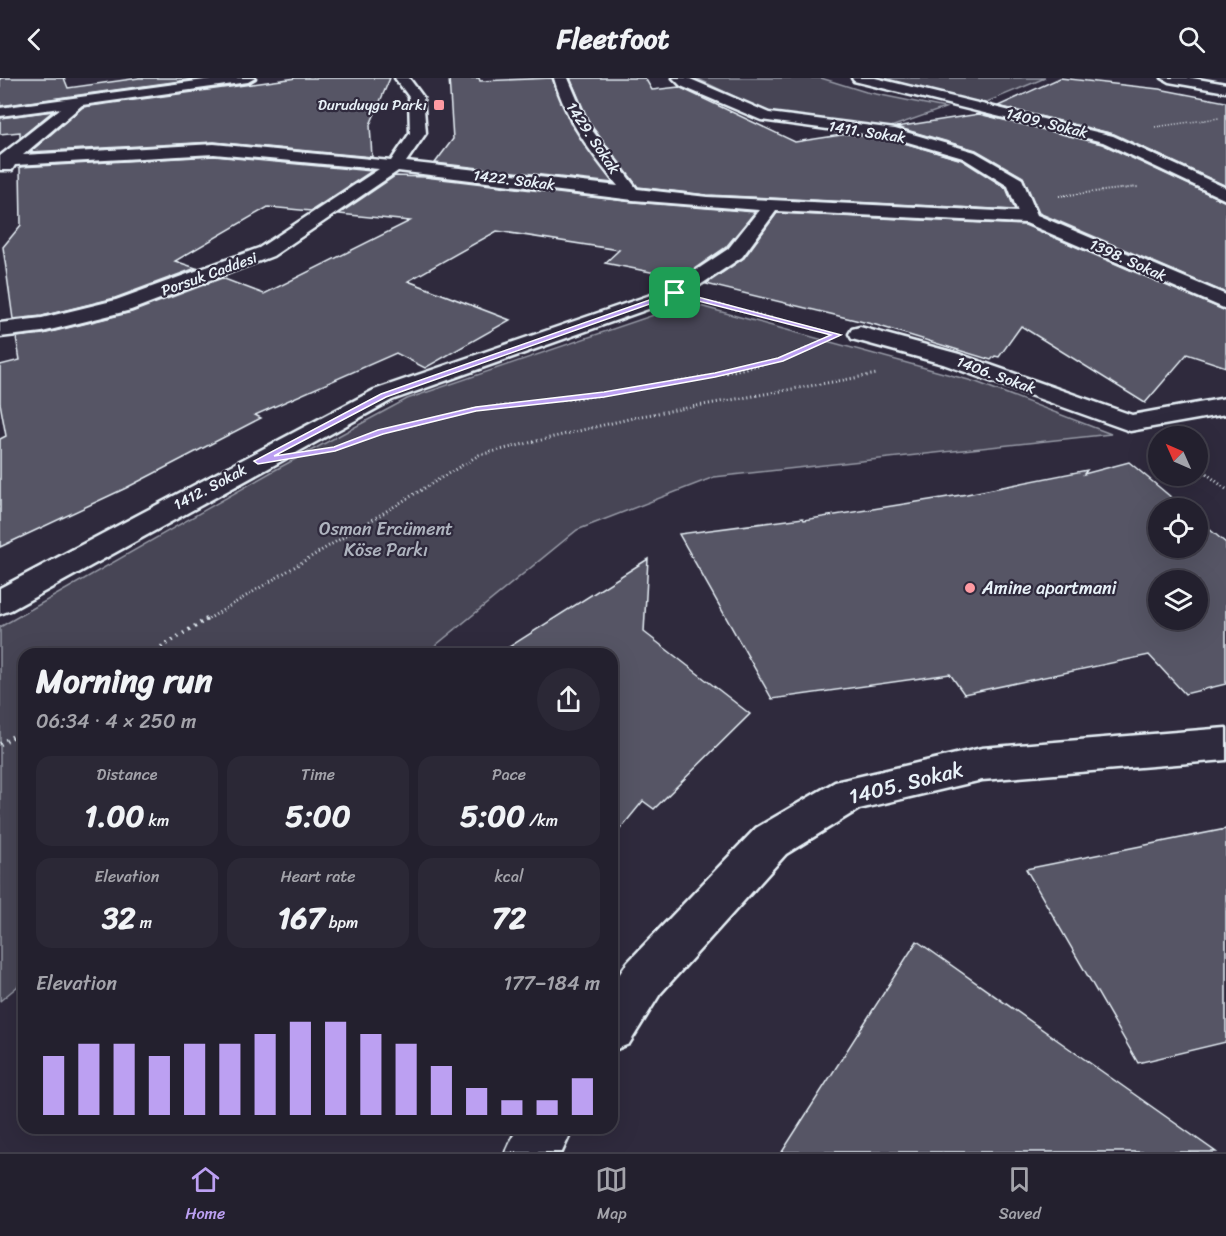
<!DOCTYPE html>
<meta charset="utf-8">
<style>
body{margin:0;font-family:Sriracha,sans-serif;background:#2b2836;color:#f1f3f6;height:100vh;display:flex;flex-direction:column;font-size:22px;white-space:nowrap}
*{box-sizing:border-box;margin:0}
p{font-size:20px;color:#a3a3aa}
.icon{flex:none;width:33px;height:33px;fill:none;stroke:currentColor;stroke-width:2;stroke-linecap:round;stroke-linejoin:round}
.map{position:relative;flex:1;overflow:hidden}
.drawer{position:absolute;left:18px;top:570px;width:600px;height:486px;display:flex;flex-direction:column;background:#23202e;border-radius:18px;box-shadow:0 6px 24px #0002,0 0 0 2px #403e4a}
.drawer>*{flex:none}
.needle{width:39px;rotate:315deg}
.controls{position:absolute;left:1148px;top:348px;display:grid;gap:12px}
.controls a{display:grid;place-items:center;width:60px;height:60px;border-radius:50%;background:#23202e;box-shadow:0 6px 24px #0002,0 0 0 2px #403e4a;font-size:30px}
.pin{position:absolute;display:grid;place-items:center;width:51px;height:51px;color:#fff;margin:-26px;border-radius:12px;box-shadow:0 3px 9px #0006}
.round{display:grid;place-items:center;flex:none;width:63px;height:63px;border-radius:32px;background:#2b2836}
.head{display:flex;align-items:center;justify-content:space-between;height:102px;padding:0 18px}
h1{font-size:33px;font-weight:700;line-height:45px}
.stats{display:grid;grid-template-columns:repeat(3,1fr);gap:9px;height:102px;padding:6px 18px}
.stats div{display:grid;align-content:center;border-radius:15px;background:#2b2836;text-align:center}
.stats b{font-size:30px;font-weight:700}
.stats small{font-size:16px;font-weight:400}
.stats p{font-size:16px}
.chart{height:168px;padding:12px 18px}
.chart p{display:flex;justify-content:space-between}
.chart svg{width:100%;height:108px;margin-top:6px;stroke:#bca0f2;stroke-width:6}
header{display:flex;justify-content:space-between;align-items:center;height:78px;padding:0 18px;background:#23202e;font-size:27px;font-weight:700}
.dock{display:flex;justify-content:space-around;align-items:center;height:84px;border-top:2px solid #403e4a;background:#23202e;font-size:16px;color:#a3a3aa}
.dock a{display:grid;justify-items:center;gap:3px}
.dock .selected{color:#bca0f2}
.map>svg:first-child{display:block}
.green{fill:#464455;stroke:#979aa6;stroke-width:1.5}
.building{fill:#575565;stroke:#e8f1f8;stroke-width:1.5;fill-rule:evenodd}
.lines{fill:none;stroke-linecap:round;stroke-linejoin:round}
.minor-casing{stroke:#e8f1f8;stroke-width:5}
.major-casing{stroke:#e8f1f8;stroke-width:5}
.path-far3{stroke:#e8f1f8;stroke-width:1.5;stroke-dasharray:1 2;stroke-linecap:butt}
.path-far2{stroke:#e8f1f8;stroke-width:2;stroke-dasharray:1 2;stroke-linecap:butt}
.path-far1{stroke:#e8f1f8;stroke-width:3;stroke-dasharray:1 3;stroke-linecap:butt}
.path{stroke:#e8f1f8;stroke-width:4.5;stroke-dasharray:1.5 5;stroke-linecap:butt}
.minor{fill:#2f2a3d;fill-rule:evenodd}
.major{fill:#2f2a3d;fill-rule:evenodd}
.route{fill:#bca0f2;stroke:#fff;stroke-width:1.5;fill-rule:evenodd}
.poi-dot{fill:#ff9aa2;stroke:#2f2a3d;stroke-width:2}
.labels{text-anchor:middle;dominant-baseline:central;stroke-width:4.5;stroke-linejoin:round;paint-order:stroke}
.far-poi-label{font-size:15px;fill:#e8f1f8;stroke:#2f2a3d;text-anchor:end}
.far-street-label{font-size:15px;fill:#e8f1f8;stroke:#2f2a3d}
.park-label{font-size:18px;fill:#afb4bf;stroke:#2f2a3d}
.poi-label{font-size:18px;fill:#e8f1f8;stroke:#2f2a3d;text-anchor:start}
.near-street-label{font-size:21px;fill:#e8f1f8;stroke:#2f2a3d}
</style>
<header><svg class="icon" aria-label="back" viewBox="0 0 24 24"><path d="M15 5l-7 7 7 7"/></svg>Fleetfoot<svg class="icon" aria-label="search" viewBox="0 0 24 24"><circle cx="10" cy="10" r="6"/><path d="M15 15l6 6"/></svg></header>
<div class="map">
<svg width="1226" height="1074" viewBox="0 0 1226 1074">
<rect width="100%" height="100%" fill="#2f2a3d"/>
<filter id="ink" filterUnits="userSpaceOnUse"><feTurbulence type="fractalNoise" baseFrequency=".0167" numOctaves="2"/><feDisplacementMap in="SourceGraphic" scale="12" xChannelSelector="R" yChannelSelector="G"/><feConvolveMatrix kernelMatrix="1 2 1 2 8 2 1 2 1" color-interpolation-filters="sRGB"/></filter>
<g filter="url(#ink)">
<g class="green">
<path d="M696,0h125l45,14 79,16 -60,21 -114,-15z"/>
<path d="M882,0h163l-63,26z"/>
<path d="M689,225l287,79 135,52 -397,43 -137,53 -152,124h-401v327l-24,20v-374l275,-157 132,-71z"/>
</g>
<g class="building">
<path d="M0,0h64l4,10 71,-10h63l-202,28z"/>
<path d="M296,0h94l-20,47 2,32 -158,-15 -184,10 53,-45z"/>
<path d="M449,0h30l1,3 72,-3 18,45 43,60 -178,-20 18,-24z"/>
<path d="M570,0h75l7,12 27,-3 116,55 53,-8 46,6 68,20 44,28 9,22 -308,-15 -69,-8 -48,-63z"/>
<path d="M1060,0l99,11 67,13v84l-112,-52 -116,-28z"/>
<path d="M53,33l-33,27v-6l-20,2v-16z"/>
<path d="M979,36l123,30 124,58v91l-187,-80 -16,-36 -47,-27 -80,-23z"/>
<path d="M214,78l158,15 -61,40 -43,-4 -93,54 21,7 -81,30 -73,18 -29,3 -10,-72 18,-22 -1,-58z"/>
<path d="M395,98l30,1 208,25 122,10 -29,35 -45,31 -76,-15 14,-13 -122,-19 -89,50 102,39 -85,48 -29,-15 -141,62 6,3 -135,70 -126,59v-108l6,-3 -6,-33v-38l20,-5 -4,-23 27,-3 89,-22 90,-34 42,16 146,-73 -71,-7z"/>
<path d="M777,135l248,12 201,86v56l-39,-13 -42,49 -124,-77 -22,31 -4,-1 -4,4 -115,-35 -170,-41 38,-26z"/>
<path d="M1129,384l55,46h-26v40h39v-29l29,24v141l-41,10 -36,-39 -185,39 -14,-20 -178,25 -93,-165 124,-16 1,2 163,-26 120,-24 -3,4zM1158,502h39v40h-39z"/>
<path d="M648,481l-4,73 106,82 -96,95 -11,-8 -31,38v-185h-114z"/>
<path d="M1226,751v213l-88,21 -112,-194z"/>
<path d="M917,863l153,108 146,103h-434z"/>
</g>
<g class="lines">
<defs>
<g id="minor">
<path d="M219,0h36l-7,4 -166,23 -59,50 191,-11 177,17 19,-28 -1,-36 -14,-19h14l14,19 3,36 -20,29 212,24c-27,-33 -52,-66 -64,-108h14l20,47 49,64 70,8 311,15 -10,-26 -45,-28 -69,-20 -133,-18 -80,-34 -8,-8h15l81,35 126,16 80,23 47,27 15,36 189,80v14l-200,-86 -250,-12 -34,46 -60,40 -290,103 -381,210 -11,4v-26l374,-198 294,-101 60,-40 31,-39 -126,-10 -235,-29 -125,85 -142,54 -89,22 -42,5v-14l42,-5 74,-18 143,-52 120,-79 -165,-15 -199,11 -3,5h-12v-14l61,-48 -61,8v-8z"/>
<path d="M852,0h23l238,58 113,52v12l-123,-58 -249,-61z"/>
<path d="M860,249l99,27 173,61 94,-17v16l-96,17 -187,-67 -91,-25 -3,-5 3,-5z"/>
<path d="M1226,650v32l-244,20 -123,29 -73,45 -126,140 -31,50 -17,7v-66l16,-23 128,-134 79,-46 147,-34z"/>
<path d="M517,1050h56l-11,24h-56z"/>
</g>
<path id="major" d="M1162,0h30l34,6v8l-57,-10z"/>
</defs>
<use href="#minor" class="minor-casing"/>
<use href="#major" class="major-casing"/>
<path class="path-far3" d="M1155,49l64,-9"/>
<path class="path-far2" d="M1059,118l79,-9"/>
<g class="path-far1">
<path d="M716,226l112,28"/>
<path d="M399,350l77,-19 128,-14 111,-20 66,-15 46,-20"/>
<path d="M1197,388l29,23"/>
<path d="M205,543l274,-166 162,-39 236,-42"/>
</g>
<g class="path">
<path d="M150,576l57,-35"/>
<path d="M0,666l24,-14"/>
</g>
<use href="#minor" class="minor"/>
<use href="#major" class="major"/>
</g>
</g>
<path class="route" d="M675,213l166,44 -58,26 -68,16 -111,20 -128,14 -93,23 -48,17 -77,13 -4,-3 127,-67zM675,217l156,40 -53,23 -63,15 -111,19 -128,15 -98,23 -44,17 -60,9 112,-59z"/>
<g class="poi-dot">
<rect x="433" y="21" width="12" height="12" rx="3"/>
<circle cx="970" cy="510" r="6"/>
</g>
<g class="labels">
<g class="far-poi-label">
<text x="427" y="27">Duruduygu Parkı</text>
</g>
<g class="far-street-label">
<text transform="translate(1047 45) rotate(14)">1409. Sokak</text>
<text transform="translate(867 54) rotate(9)">1411. Sokak</text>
<text transform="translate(593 60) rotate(56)">1429. Sokak</text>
<text transform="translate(514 102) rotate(7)">1422. Sokak</text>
<text transform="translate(1128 182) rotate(24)">1398. Sokak</text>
<text transform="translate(209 196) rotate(-20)">Porsuk Caddesi</text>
<text transform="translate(996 297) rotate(20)">1406. Sokak</text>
<text transform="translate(210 409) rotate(-28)">1412. Sokak</text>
</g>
<g class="park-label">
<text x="386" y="451">Osman Ercüment<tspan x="386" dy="21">Köse Parkı</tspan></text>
</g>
<g class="poi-label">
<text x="982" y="510">Amine apartmani</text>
</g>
<g class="near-street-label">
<text transform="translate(906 705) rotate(-14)">1405. Sokak</text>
</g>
</g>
</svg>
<div class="controls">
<a><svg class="needle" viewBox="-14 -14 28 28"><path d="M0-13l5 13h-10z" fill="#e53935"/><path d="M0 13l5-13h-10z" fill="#a3a3aa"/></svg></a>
<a><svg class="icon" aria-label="locate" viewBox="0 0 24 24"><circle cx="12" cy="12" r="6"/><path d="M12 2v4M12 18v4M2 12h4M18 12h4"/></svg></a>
<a><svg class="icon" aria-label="layers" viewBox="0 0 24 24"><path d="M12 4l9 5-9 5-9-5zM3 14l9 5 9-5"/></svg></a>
</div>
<div class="pin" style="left:675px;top:215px;background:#1e9e55"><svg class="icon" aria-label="arrive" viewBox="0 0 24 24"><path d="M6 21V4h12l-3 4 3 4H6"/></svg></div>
<section class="drawer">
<div class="head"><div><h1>Morning run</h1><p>06:34 · 4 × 250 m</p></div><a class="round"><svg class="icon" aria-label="share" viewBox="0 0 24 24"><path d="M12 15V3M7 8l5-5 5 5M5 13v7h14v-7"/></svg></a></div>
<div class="stats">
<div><p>Distance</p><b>1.00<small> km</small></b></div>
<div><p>Time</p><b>5:00</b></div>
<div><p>Pace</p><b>5:00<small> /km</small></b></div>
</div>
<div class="stats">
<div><p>Elevation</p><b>32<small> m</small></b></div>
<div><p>Heart rate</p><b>167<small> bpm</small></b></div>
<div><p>kcal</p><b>72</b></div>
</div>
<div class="chart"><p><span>Elevation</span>177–184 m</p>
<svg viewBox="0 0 160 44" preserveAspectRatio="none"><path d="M5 44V20M15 44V15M25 44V15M35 44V20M45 44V15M55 44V15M65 44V11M75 44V6M85 44V6M95 44V11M105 44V15M115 44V24M125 44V33M135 44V38M145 44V38M155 44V29"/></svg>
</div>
</section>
</div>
<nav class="dock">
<a class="selected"><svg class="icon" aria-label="home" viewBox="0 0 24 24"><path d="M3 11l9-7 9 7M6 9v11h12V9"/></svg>Home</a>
<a><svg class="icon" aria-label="map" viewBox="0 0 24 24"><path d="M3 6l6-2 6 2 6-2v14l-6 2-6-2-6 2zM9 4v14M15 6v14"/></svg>Map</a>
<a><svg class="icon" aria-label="saved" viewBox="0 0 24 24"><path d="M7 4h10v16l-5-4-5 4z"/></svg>Saved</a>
</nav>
